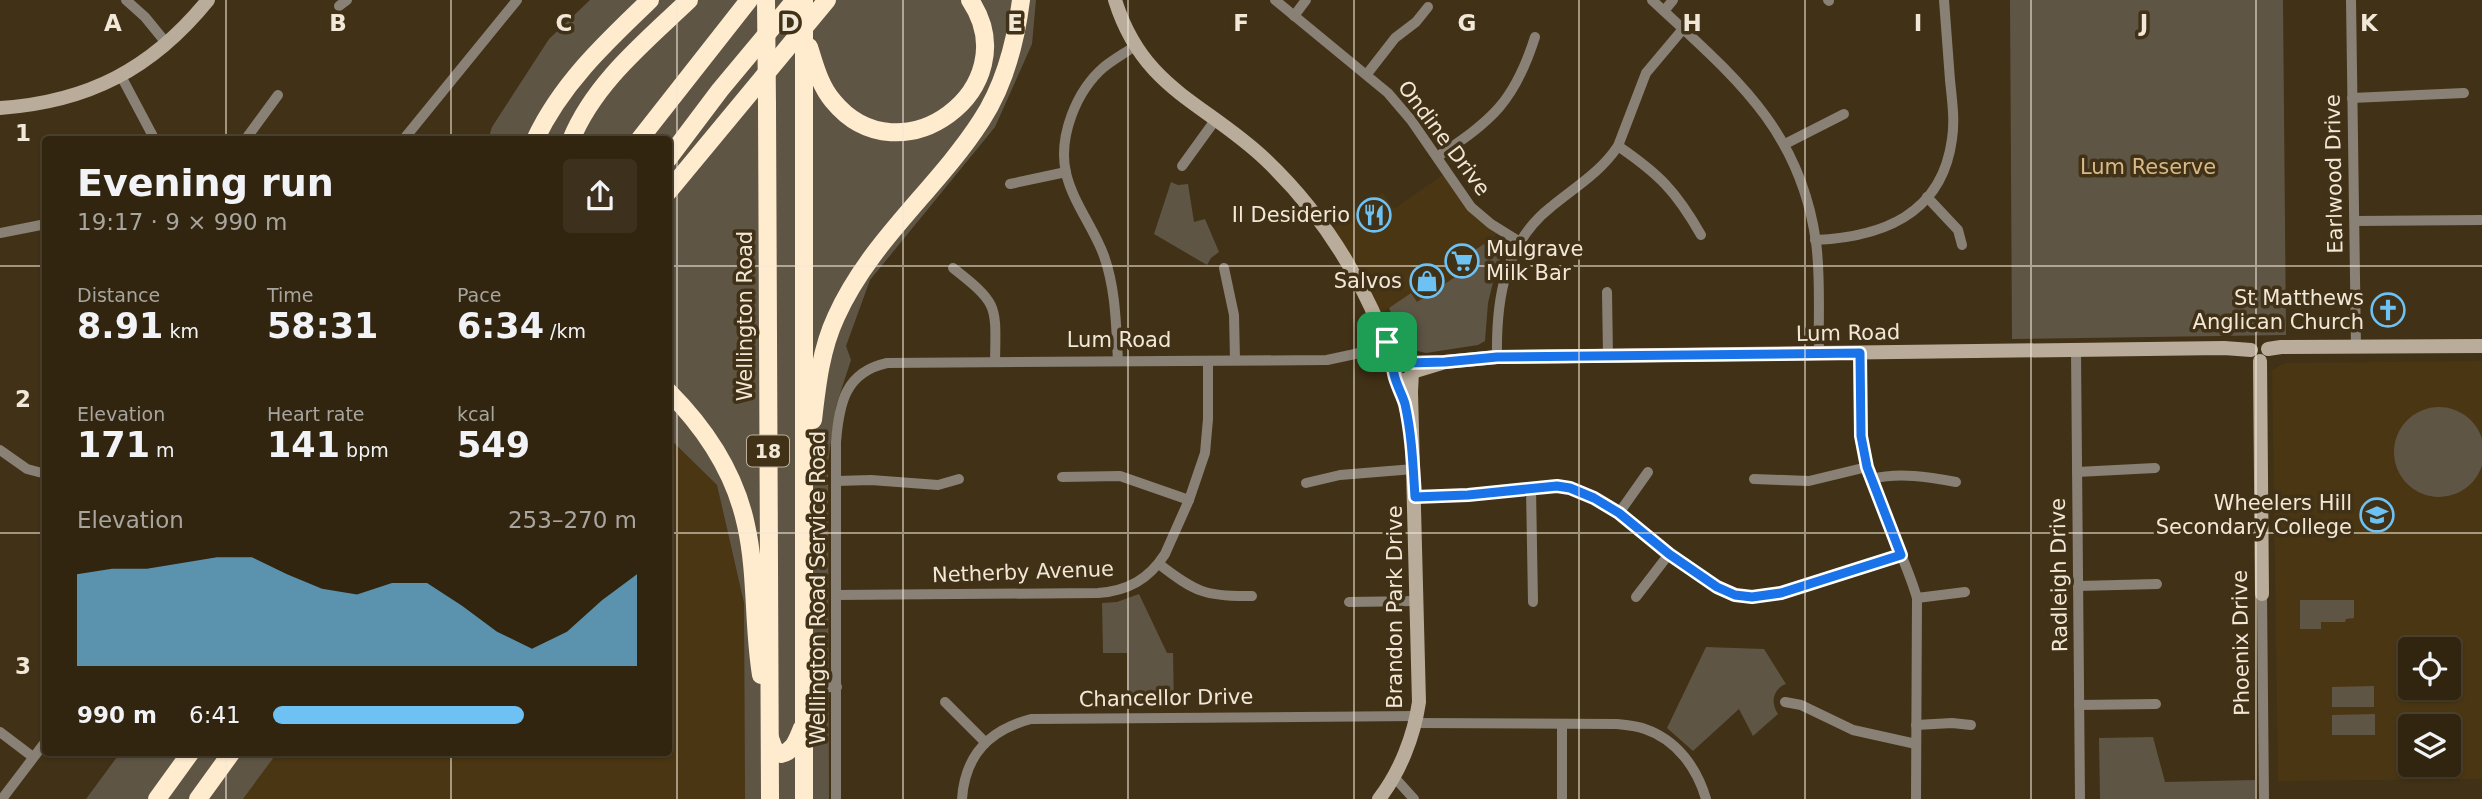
<!DOCTYPE html>
<meta charset="utf-8">
<style>
body{margin:0;font-family:"DejaVu Sans",sans-serif;background:#3d311e;color:#f1f3f6;height:100vh;display:flex;flex-direction:column;font-size:26px;white-space:nowrap}
*{box-sizing:border-box;margin:0}
p{font-size:23px;color:#a8a59f}
.icon{flex:none;width:38px;height:38px;fill:none;stroke:currentColor;stroke-width:2;stroke-linecap:round;stroke-linejoin:round}
.map{position:relative;flex:1;overflow:hidden}
.details{position:absolute;left:42px;top:136px;width:630px;height:620px;display:flex;flex-direction:column;background:#312510;border-radius:7px;box-shadow:0 2px 5px #0004,0 0 0 2px #4c4230}
.details>*{flex:none}
.buttons{position:absolute;left:2398px;top:637px;display:grid;gap:14px}
.buttons a{display:grid;place-items:center;width:63px;height:63px;border-radius:7px;background:#312510;box-shadow:0 2px 5px #0004,0 0 0 2px #4c4230;font-size:35px}
.pin{position:absolute;display:grid;place-items:center;width:60px;height:60px;color:#fff;margin:-30px;border-radius:14px;box-shadow:0 4px 10px #0006}
.round{display:grid;place-items:center;flex:none;width:74px;height:74px;border-radius:7px;background:#3d311e}
.summary{display:flex;align-items:center;justify-content:space-between;height:119px;padding:0 35px}
h1{font-size:38px;font-weight:600;line-height:52px}
.metrics{display:grid;grid-template-columns:repeat(3,1fr);gap:10px;height:119px;padding:7px 35px}
.metrics div{display:grid;align-content:center}
.metrics b{font-size:35px;font-weight:600}
.metrics small{font-size:19px;font-weight:400}
.metrics p{font-size:19px}
.chart{height:196px;padding:14px 35px}
.chart p{display:flex;justify-content:space-between}
.chart svg{width:100%;height:126px;margin-top:7px;fill:#6dc2f3;opacity:.7}
ul{padding:0 35px;list-style:none;font-size:23px}
li{display:grid;grid-template-columns:112px 84px 1fr;align-items:center;height:52px}
li i{height:18px;border-radius:9px;background:#6dc2f3}
.map>svg:first-child{display:block}
.built{fill:#4a3613;fill-rule:evenodd}
.green{fill:#5f5545}
.lines{fill:none;stroke-linecap:round;stroke-linejoin:round}
.street{stroke:#898175;stroke-width:10}
.secondary{stroke:#b9ac9a;stroke-width:14}
.highway{stroke:#ffeccf;stroke-width:18}
.highway-bridge{stroke:#ffeccf;stroke-width:18}
.route-casing{stroke:#fff;stroke-width:14}
.route{stroke:#1a73e8;stroke-width:9}
.grid{fill:none;stroke:#f2e8d8;stroke-width:2;stroke-opacity:0.55}
.labels{text-anchor:middle;dominant-baseline:central;stroke-width:7;stroke-linejoin:round;paint-order:stroke}
.shield{fill:#413116;stroke:#bdb19e;stroke-width:2}
.shield-label{font-size:19px;font-weight:bold;fill:#f2e8d8}
.street-label{font-size:21px;fill:#f2e8d8;stroke:#413116}
.park-label{font-size:21px;fill:#d8b988;stroke:#413116}
.poi-label{font-size:21px;fill:#f2e8d8;stroke:#413116;text-anchor:end}
.grid-label{font-size:23px;text-anchor:middle;font-weight:bold;fill:#f2e8d8;stroke:#413116;stroke-width:7;stroke-linejoin:round;paint-order:stroke}
</style>
<div class="map">
<svg width="2482" height="799" viewBox="0 0 2482 799">
<rect width="100%" height="100%" fill="#413116"/>
<g class="built">
<path d="M1445,173l53,58 -5,7 -23,16 6,10 -59,39 -6,-9 -33,21 -48,-85 53,-37 11,16z"/>
<path d="M2482,361v418l-204,2 -6,-411 13,-7zM2410,649h38v39h-38zM2410,726h38v39h-38z"/>
<path d="M669,438l48,47 27,119 1,195h-502l34,-46 391,-1z"/>
</g>
<g class="green">
<path d="M590,0h446l-4,44 -37,83 -125,153 -24,66 5,14 -15,46 -8,56 1,337h-84l-1,-196 -27,-118 -48,-47 -1,-298h-180l4,-13 57,-88z"/>
<path d="M2010,0h273l3,335 -274,4z"/>
<path d="M1171,182l7,3 10,-1 6,38 11,-3 14,33 -8,6 -4,7 -53,-31z"/>
<path d="M1493,238l9,6 2,7 -8,19 -8,33 -3,38 -7,4 -52,8 -21,-5 -16,-40 22,-15 6,9 58,-38 -6,-10z"/>
<circle cx="2439" cy="452" r="45"/>
<path d="M1139,594l28,59h6l1,54h-47v-54h-24l-1,-50 15,-1z"/>
<path d="M2300,600h54v18l-8,1 -1,3h-24v7h-21z"/>
<path d="M1706,647l58,2 22,35c-13,5 -16,18 -8,30l-25,22 -14,-27 -46,42 -26,-23z"/>
<path d="M2374,686v21h-42v-20z"/>
<path d="M2375,714v21h-43v-20z"/>
<path d="M2153,737l12,45 90,-2v19h-155l-1,-61z"/>
<path d="M120,753h157l-34,46h-157z"/>
</g>
<g class="lines">
<g class="street">
<path d="M126,0l19,17 22,27"/>
<path d="M1275,0l113,93 23,27 60,87 20,17 29,18"/>
<path d="M1652,0c79,74 148,127 164,242 5,37 2,75 3,112"/>
<path d="M1828,0l1,1"/>
<path d="M2351,0l5,347"/>
<path d="M339,6l8,-6"/>
<path d="M1664,11l9,-11"/>
<path d="M1294,16l12,-16"/>
<path d="M1367,74l28,-36 21,-16 12,-15"/>
<path d="M121,76l34,64"/>
<path d="M2352,98l112,-5"/>
<path d="M245,140l33,-45"/>
<path d="M403,140l114,-140"/>
<path d="M1785,144l59,-30"/>
<path d="M1618,146c41,28 58,45 83,89"/>
<path d="M1437,157c55,-37 77,-54 98,-120"/>
<path d="M1182,166l34,-47"/>
<path d="M1010,184l56,-12"/>
<path d="M1927,197l31,33 4,15"/>
<path d="M2355,221l127,-1"/>
<path d="M0,233l46,-9"/>
<path d="M1815,240c67,-3 127,-25 137,-101 3,-19 0,-39 -2,-59 -2,-26 -4,-53 -6,-80"/>
<path d="M953,268c46,36 43,37 42,94"/>
<path d="M1224,268l10,47 1,45"/>
<path d="M1607,292l1,64"/>
<path d="M2076,351l4,448"/>
<path d="M1860,353c1,37 -4,78 7,114 12,45 37,86 50,131l-1,201"/>
<path d="M1497,357c-1,-57 7,-113 54,-150 24,-20 49,-34 67,-61l28,-73 37,-44"/>
<path d="M1118,361c-2,-35 -2,-71 -14,-105 -10,-28 -31,-53 -38,-83 -8,-36 10,-82 38,-106 10,-8 21,-14 31,-21"/>
<path d="M0,450l27,19 19,5"/>
<path d="M2077,472l78,-4"/>
<path d="M1062,477l58,-1 69,24"/>
<path d="M1754,479l55,2 58,-14"/>
<path d="M1872,479c27,-7 57,-2 84,3"/>
<path d="M836,481l35,-1 67,5 21,-6"/>
<path d="M1306,483l34,-8 74,-6"/>
<path d="M1531,488l2,114"/>
<path d="M1415,497l53,-2 89,-9 13,2 24,9 25,16 50,41 48,33 18,8 17,2 29,-4 120,-38"/>
<path d="M1619,513l29,-41"/>
<path d="M1159,564c36,28 47,33 93,32"/>
<path d="M2078,586l79,-2"/>
<path d="M2262,594l2,205"/>
<path d="M836,595l262,-2c30,-2 51,-14 67,-39l24,-54 16,-47 3,-34v-58"/>
<path d="M1636,597l33,-43"/>
<path d="M1917,598l48,-6"/>
<path d="M1349,602l69,-1"/>
<path d="M803,688l34,-1"/>
<path d="M945,702l39,39"/>
<path d="M1785,702l16,3 52,25 63,14"/>
<path d="M2079,705l77,-1"/>
<path d="M1416,723l201,1c9,1 20,2 28,5 32,11 52,39 61,70"/>
<path d="M1562,724v75"/>
<path d="M1916,725l36,-2 19,2"/>
<path d="M0,732l33,25"/>
<path d="M1395,778l19,21"/>
<path d="M2,799l44,-58"/>
<path d="M836,799v-357c3,-38 9,-70 51,-79l440,-3 28,-6 31,-11"/>
<path d="M962,799c3,-44 27,-69 69,-80l386,-3"/>
</g>
<g class="secondary">
<path d="M1115,0c28,90 90,102 151,160 61,58 102,128 129,207"/>
<path d="M0,108c88,-6 152,-39 208,-108"/>
<path d="M2268,349l13,-2 201,-1"/>
<path d="M2260,361l2,233"/>
<path d="M1412,372l33,-10 52,-5 727,-9 27,2"/>
<path d="M1379,799c21,-27 35,-63 40,-97l-8,-310 1,-20 -3,-8c-5,-3 -10,-2 -14,3v9l4,4h9l4,-5"/>
</g>
<g class="highway">
<path d="M809,47c6,19 11,39 24,54 67,82 196,-13 137,-101"/>
<path d="M767,104l3,695"/>
<path d="M535,140c26,-56 71,-98 115,-140"/>
<path d="M571,140c23,-57 74,-98 118,-140"/>
<path d="M639,140l110,-140"/>
<path d="M668,159l52,-69 75,-90"/>
<path d="M668,192l159,-192"/>
<path d="M668,391c37,37 67,82 78,134 11,49 7,101 15,150"/>
<path d="M813,420c4,-35 8,-71 23,-103 34,-76 101,-128 145,-196 23,-35 35,-81 40,-121"/>
<path d="M770,738l4,11 7,5c13,-3 16,-14 21,-26"/>
<path d="M157,799l34,-47"/>
<path d="M198,799l34,-47"/>
<path d="M804,799v-740"/>
</g>
<g class="highway-bridge">
<path d="M766,0l1,104"/>
<path d="M804,0v59"/>
</g>
</g>
<g class="lines">
<defs>
<path id="route" d="M1387,342l16,20 4,1 38,-1 52,-5 363,-4 1,83 6,31 34,88 -120,38 -29,4 -17,-2 -18,-8 -48,-33 -50,-41 -25,-15 -24,-10 -13,-2 -89,9 -53,2c-2,-31 -3,-62 -10,-93 -3,-10 -9,-20 -11,-30 -2,-11 -4,-21 -7,-32z"/>
</defs>
<use href="#route" class="route-casing"/>
<use href="#route" class="route"/>
</g>
<path class="grid" d="M226,0v140M451,0v140M677,0v799M903,0v799M1128,0v799M1354,0v799M1579,0v799M1805,0v799M2031,0v799M2256,0v799M0,266h46M668,266h1814M0,533h46M668,533h1814M226,752v47M451,752v47"/>
<defs>
<symbol id="restaurant-ring" viewBox="-11 -11 22 22"><circle r="9.5" fill="#413116" stroke="#6dc2f3" stroke-width="1.5"/><path d="M-5-6h1v4h1v-4h1v4h1v-4h1v5L-1.5 .5V6h-2V.5L-5-1ZM5-6V6H3V1.5H1.5Q1.5-4 5-6Z" fill="#6dc2f3"/></symbol>
<symbol id="supermarket-ring" viewBox="-11 -11 22 22"><circle r="9.5" fill="#413116" stroke="#6dc2f3" stroke-width="1.5"/><path d="M-6-5.5h2.5l.6 2H6L4.5 2H-2.5L-4.4-4H-6ZM-1.5 3.2a1.3 1.3 0 1 0 .1 0ZM3 3.2a1.3 1.3 0 1 0 .1 0Z" fill="#6dc2f3"/></symbol>
<symbol id="shop-ring" viewBox="-11 -11 22 22"><circle r="9.5" fill="#413116" stroke="#6dc2f3" stroke-width="1.5"/><path d="M-5-2.5h2.3a2.7 3.5 0 0 1 5.4 0H5L5.5 6h-11ZM-1.5-2.5h3a1.5 2.3 0 0 0-3 0Z" fill="#6dc2f3"/></symbol>
<symbol id="church-ring" viewBox="-11 -11 22 22"><circle r="9.5" fill="#413116" stroke="#6dc2f3" stroke-width="1.5"/><path d="M-1.2-6h2.4v3.5h3.3v2.4h-3.3V6h-2.4V-.1h-3.3v-2.4h3.3Z" fill="#6dc2f3"/></symbol>
<symbol id="school-ring" viewBox="-11 -11 22 22"><circle r="9.5" fill="#413116" stroke="#6dc2f3" stroke-width="1.5"/><path d="M0-5L7-2L0 1L-7-2ZM-4 1L0 2.5L4 1V4Q0 6-4 4Z" fill="#6dc2f3"/></symbol>
</defs>
<g fill-rule="evenodd">
<use href="#restaurant-ring" x="1355" y="196" width="38" height="38"/>
<use href="#supermarket-ring" x="1443" y="242" width="38" height="38"/>
<use href="#shop-ring" x="1408" y="262" width="38" height="38"/>
<use href="#church-ring" x="2369" y="291" width="38" height="38"/>
<use href="#school-ring" x="2358" y="496" width="38" height="38"/>
</g>
<g class="labels">
<rect class="shield" x="747" y="435.5" width="42" height="31" rx="5"/>
<g class="shield-label">
<text x="768" y="451">18</text>
</g>
<g class="street-label">
<text transform="translate(1444 138) rotate(53)">Ondine Drive</text>
<text transform="translate(2334 174) rotate(-91)">Earlwood Drive</text>
<text transform="translate(745 316) rotate(-90)">Wellington Road</text>
<text transform="translate(1848 333) rotate(-1)">Lum Road</text>
<text x="1119" y="340">Lum Road</text>
<text transform="translate(1023 572) rotate(-2)">Netherby Avenue</text>
<text transform="translate(2059 575) rotate(-91)">Radleigh Drive</text>
<text transform="translate(818 588) rotate(-90)">Wellington Road Service Road</text>
<text transform="translate(1395 607) rotate(-90)">Brandon Park Drive</text>
<text transform="translate(2241 643) rotate(-91)">Phoenix Drive</text>
<text transform="translate(1166 698) rotate(-1)">Chancellor Drive</text>
</g>
<g class="park-label">
<text x="2148" y="167">Lum Reserve</text>
</g>
<g class="poi-label">
<text x="1350" y="215">Il Desiderio</text>
<text x="1486" y="249" text-anchor="start">Mulgrave<tspan x="1486" dy="24">Milk Bar</tspan></text>
<text x="1402" y="281">Salvos</text>
<text x="2364" y="298">St Matthews<tspan x="2364" dy="24">Anglican Church</tspan></text>
<text x="2352" y="503">Wheelers Hill<tspan x="2352" dy="24">Secondary College</tspan></text>
</g>
</g>
<g class="grid-label">
<text x="113" y="31">A</text>
<text x="338" y="31">B</text>
<text x="564" y="31">C</text>
<text x="790" y="31">D</text>
<text x="1015" y="31">E</text>
<text x="1241" y="31">F</text>
<text x="1467" y="31">G</text>
<text x="1692" y="31">H</text>
<text x="1918" y="31">I</text>
<text x="2144" y="31">J</text>
<text x="2369" y="31">K</text>
<text x="23" y="141">1</text>
<text x="23" y="407">2</text>
<text x="23" y="674">3</text>
</g>
</svg>
<div class="buttons">
<a><svg class="icon" aria-label="locate" viewBox="0 0 24 24"><circle cx="12" cy="12" r="6"/><path d="M12 2v4M12 18v4M2 12h4M18 12h4"/></svg></a>
<a><svg class="icon" aria-label="layers" viewBox="0 0 24 24"><path d="M12 4l9 5-9 5-9-5zM3 14l9 5 9-5"/></svg></a>
</div>
<div class="pin" style="left:1387px;top:342px;background:#1e9e55"><svg class="icon" aria-label="arrive" viewBox="0 0 24 24"><path d="M6 21V4h12l-3 4 3 4H6"/></svg></div>
<section class="details">
<div class="summary"><div><h1>Evening run</h1><p>19:17 · 9 × 990 m</p></div><a class="round"><svg class="icon" aria-label="share" viewBox="0 0 24 24"><path d="M12 15V3M7 8l5-5 5 5M5 13v7h14v-7"/></svg></a></div>
<div class="metrics">
<div><p>Distance</p><b>8.91<small> km</small></b></div>
<div><p>Time</p><b>58:31</b></div>
<div><p>Pace</p><b>6:34<small> /km</small></b></div>
</div>
<div class="metrics">
<div><p>Elevation</p><b>171<small> m</small></b></div>
<div><p>Heart rate</p><b>141<small> bpm</small></b></div>
<div><p>kcal</p><b>549</b></div>
</div>
<div class="chart"><p><span>Elevation</span>253–270 m</p>
<svg viewBox="0 0 160 44" preserveAspectRatio="none"><path d="M0 44V12L10 10L20 10L30 8L40 6L50 6L60 12L70 17L80 19L90 15L100 15L110 23L120 32L130 38L140 32L150 21L160 12V44z"/></svg>
</div>
<ul>
<li><b>990 m</b>6:41<i style="width:69%"></i></li>
</ul>
</section>
</div>
